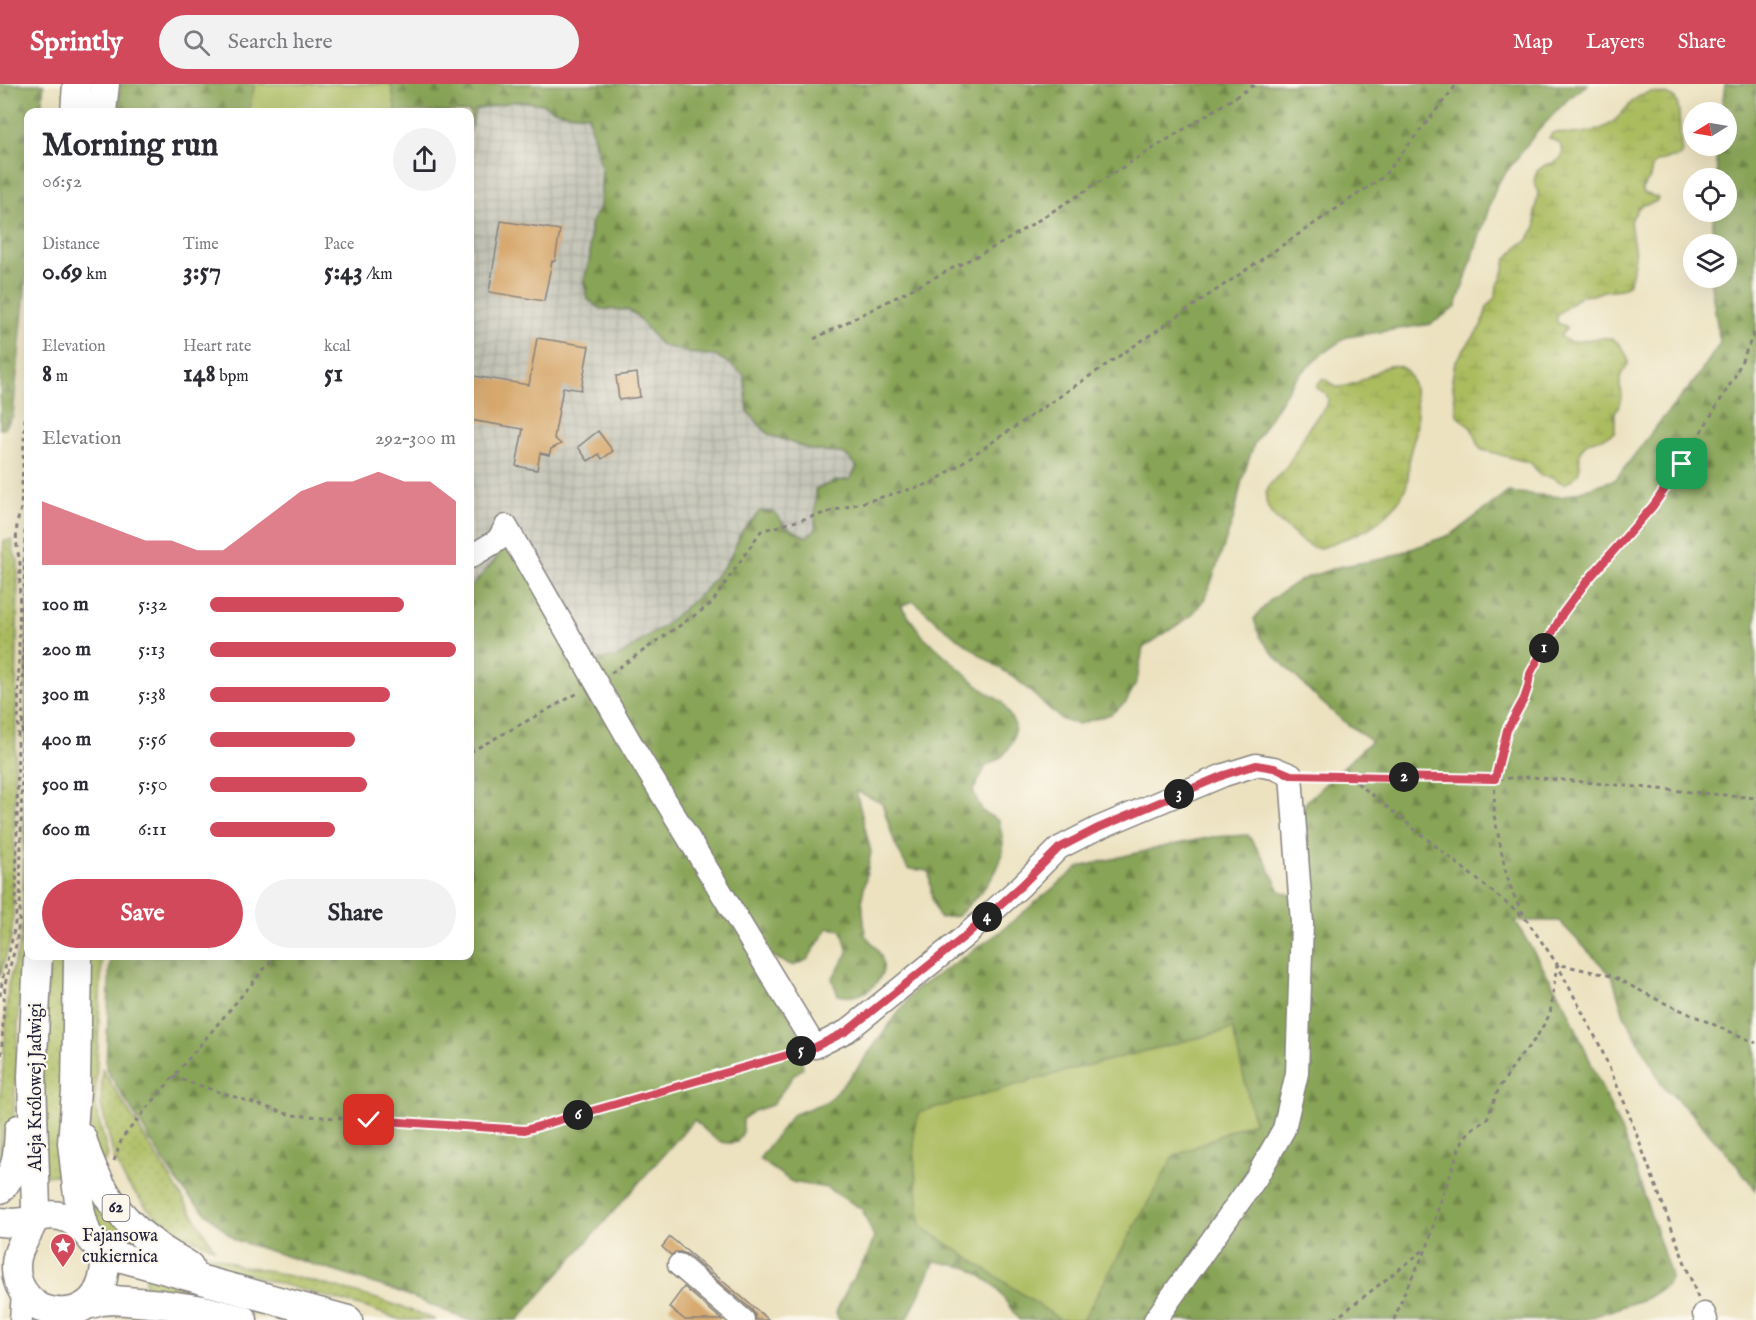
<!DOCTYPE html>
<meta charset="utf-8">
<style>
body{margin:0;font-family:"IM FELL English",serif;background:#f2f2f3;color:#2b2b33;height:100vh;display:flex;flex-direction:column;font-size:22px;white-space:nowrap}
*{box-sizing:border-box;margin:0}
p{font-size:20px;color:#7c7c81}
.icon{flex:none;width:33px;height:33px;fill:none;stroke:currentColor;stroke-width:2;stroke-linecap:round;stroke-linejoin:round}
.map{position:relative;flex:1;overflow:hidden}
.sheet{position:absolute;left:24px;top:24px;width:450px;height:852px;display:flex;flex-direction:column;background:#fff;border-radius:12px;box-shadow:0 6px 24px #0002}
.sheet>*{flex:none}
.needle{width:39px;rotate:259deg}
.fabs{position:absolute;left:1683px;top:18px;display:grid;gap:12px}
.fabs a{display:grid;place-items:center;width:54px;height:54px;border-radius:50%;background:#fff;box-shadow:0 6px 24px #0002;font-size:30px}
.pin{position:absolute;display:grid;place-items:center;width:51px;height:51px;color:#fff;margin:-26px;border-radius:12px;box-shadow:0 3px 9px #0006}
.km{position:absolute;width:30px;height:30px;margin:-15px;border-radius:50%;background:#222;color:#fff;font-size:16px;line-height:30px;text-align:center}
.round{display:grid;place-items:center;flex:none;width:63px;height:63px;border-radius:32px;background:#f2f2f3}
.overview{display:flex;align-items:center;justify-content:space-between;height:102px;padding:0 18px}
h1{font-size:33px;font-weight:700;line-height:45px}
.stats{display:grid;grid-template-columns:repeat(3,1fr);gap:9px;height:102px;padding:6px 18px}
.stats div{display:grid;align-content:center}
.stats b{font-size:26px;font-weight:700}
.stats small{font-size:16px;font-weight:400}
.stats p{font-size:16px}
.chart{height:168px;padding:12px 18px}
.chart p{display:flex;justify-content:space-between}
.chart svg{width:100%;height:108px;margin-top:6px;fill:#d1495b;opacity:.7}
.cta{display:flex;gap:12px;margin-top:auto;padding:12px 18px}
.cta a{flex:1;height:69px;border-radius:36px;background:#d1495b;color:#fff;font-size:24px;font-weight:700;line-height:69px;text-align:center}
.cta a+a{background:#f2f2f3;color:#2b2b33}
ul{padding:0 18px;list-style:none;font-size:20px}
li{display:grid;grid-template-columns:96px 72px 1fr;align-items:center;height:45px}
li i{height:15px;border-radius:8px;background:#d1495b}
header{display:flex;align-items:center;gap:36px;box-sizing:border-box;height:84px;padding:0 30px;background:#d1495b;color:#fff}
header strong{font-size:28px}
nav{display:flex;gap:33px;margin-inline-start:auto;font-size:21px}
.search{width:420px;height:54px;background:#f2f2f3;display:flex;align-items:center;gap:15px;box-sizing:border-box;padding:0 21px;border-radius:33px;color:#7c7c81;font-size:22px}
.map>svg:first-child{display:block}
.industrial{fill:url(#industrial-grid)}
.grass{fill:url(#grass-dots);stroke:#666f4d;stroke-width:1.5}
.forest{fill:url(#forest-firs);stroke:#556348;stroke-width:1.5}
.wetland{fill:url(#wetland-marsh);stroke:#666f4d;stroke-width:1.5}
.park{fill:#abbc5f;stroke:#666f4d;stroke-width:1.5}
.building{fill:#d7a96e}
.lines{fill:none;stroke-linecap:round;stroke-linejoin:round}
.minor-casing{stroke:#87827e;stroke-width:25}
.major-casing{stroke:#87827e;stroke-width:31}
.path{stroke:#87827e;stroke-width:3;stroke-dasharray:4.5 4.5;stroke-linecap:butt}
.minor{stroke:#fff;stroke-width:22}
.major{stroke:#fff;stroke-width:28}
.route-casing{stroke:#fff;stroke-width:12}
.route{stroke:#d1495b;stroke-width:8}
.labels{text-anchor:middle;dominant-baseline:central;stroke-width:4.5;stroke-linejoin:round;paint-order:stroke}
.shield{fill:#fbf7ec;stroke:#636270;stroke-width:1.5}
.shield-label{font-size:16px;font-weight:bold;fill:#22223b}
.street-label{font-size:18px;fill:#22223b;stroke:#fbf7ec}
.poi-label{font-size:18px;fill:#22223b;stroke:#fbf7ec;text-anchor:start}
</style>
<header>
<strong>Sprintly</strong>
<div class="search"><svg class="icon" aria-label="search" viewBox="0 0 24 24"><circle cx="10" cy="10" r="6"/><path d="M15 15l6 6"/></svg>Search here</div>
<nav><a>Map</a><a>Layers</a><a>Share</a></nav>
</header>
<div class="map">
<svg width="1756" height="1236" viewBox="0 0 1756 1236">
<defs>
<pattern id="industrial-grid" width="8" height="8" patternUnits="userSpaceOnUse" patternTransform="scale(1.5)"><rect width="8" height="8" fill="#c5c5b8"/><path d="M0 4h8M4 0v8" fill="none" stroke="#a9a99f"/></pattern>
<pattern id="grass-dots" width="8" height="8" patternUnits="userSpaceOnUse" patternTransform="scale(1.5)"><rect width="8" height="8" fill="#abbc5f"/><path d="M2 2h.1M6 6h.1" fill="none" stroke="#93a153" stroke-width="1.8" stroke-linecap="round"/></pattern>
<pattern id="forest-firs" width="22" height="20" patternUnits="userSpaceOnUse" patternTransform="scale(1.5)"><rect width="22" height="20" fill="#88a456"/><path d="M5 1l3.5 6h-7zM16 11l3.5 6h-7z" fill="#6f8548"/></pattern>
<pattern id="wetland-marsh" width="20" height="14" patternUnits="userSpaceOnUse" patternTransform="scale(1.5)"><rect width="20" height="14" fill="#abbc5f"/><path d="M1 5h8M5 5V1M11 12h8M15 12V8" fill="none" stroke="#93a153"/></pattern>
</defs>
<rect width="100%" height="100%" fill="#fbf7ec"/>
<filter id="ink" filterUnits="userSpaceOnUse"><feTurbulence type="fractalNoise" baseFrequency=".0167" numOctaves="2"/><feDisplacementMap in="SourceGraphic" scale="12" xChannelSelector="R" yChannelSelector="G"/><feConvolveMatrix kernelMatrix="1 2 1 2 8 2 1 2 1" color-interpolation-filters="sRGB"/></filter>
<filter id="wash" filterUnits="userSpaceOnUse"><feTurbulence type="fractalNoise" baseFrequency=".008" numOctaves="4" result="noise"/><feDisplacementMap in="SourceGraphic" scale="24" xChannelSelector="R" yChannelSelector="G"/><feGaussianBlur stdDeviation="1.35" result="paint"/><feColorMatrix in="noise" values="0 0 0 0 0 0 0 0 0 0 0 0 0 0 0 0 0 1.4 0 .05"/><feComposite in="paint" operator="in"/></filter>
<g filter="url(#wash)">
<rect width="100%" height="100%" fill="#ece2c0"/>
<path class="industrial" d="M516,17l27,3 11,6 13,3 21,2 14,55 -2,36 -10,19v32l-6,24 17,28 27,1 61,43 27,3 14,8 14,11 4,37 63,38 34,4 12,13 -7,12 -14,2 -20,8 -1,41 -9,7 -19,-10 -13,-15 -32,19 -12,27 -26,33 -42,36 -46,31 -29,1 -85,-113 -6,13 -26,29v-388l6,-8 -6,-21v-37l5,-24z"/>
<g class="grass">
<path d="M12,456l2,13 4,8 -5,360 -2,17 -11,39v-377l4,-59z"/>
<path d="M28,461v375l-8,68 -8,163 -12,28v-84l2,-15 6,-95 12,-43 3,-21z"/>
<path d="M49,872h19v218l-23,2 -3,-108z"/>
<path d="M88,872h14l-7,149 13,51 -3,6 -11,-8 -9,-39z"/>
<path d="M102,985l112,179 -30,-13 -26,-17 -10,-9 -22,-27 -12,-24 -13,-53z"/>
<path d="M90,1095l44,58 2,15 -29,-15 -12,-17z"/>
<path d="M164,1148l25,14 53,21h9c63,15 126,28 185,53h-35l-37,-13 -160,-44 -46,-23z"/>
<path d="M146,1190l164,46h-31l-74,-20 -61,-7z"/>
</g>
<g class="forest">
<path d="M0,0h44l-3,28h-13v147l-15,157 -8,12 -5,1z"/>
<path d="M120,0h1468l-21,16 -31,33 -39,51 -41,123 -25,17 -84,13 -25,17 -28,26 -40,64 -12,36 -8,37 -28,80 -15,19 -48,32 -6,33 -11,21 -15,12 -32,10 -17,-4 -47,-42 -32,-21 -44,-33 -25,-23 -13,5 21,29 59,53 21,14 13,23 -2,17 -10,14 -17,10 -13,25 9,20 17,10c1,7 4,16 4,23 1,29 -27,53 -45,72l-19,2 -7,-19 -3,-27 -7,-2 -14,-1 -13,-25 -13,-41 -26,-12 15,61 -9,46 3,37c7,8 14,14 17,24 6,18 -13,35 -29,37 -5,1 -10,0 -15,-1l-6,-16 16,-26 -6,-23 -14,-2 -21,32 -14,6 -17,-8 -18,-6 40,81 5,35 -9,7 -22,30 -18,6 -11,8v13l-6,10c-20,6 -29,-11 -43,-22l-176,200h-51l-70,-29 -162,-51 -46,-43 -15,-19 -68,-109 4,-113h360v-368l26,-29 6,-13 13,-2 72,115 29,-1 46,-31 42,-36 26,-33 12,-27 18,-20 14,1 13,15 19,10 9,-7v-41l21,-8 14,-2 7,-12 -12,-13 -34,-4 -43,-16 -20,-22 -4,-37 -14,-11 -14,-8 -27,-3 -28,-8 -25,-30 -8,-5 -27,-1 -14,-10 -3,-18 6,-24v-32l10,-19 2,-36 -14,-55 -21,-2 -13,-3 -11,-6 -27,-3 -41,9 -5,24v-22h-353z"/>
<path d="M1725,0h31v1106l-24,-31 -39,-44 -30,-29 -39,-71 -12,-39 -53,-55h-44l51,85 63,143 42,127 -5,10 -19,12 -63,22h-565l-24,-34 -26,-18 -34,-7 -28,59h-68l-3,-8 13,-27 18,-29 7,-19 -12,-28 -35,-21 -35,-6 -33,-23 33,-44 36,-14 29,-32 58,-79 82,-56 82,-67 78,-19 55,-11 36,-2 16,24 16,32 21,8 -8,-75 14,-23 64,-60 -28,-20 -26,-23 -43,-43 -14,-18 -6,-18 16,-19 30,-20 38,-13 49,-9 65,-24 56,-42 54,5 54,-18 46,-60 32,-37 26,-39 -10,-65h16v-34h-15l3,-32h12v-34h-9l-1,-32h10v-34h-5z"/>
</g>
<g class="wetland">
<path d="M1651,8c7,1 19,2 24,7 7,9 3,40 7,54l-3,4 -13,2 -9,3 -5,5 -2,11 -8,11 1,4 14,4 1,3 -5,3 -10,2 -5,3 -7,13v8l4,26 -3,20 -4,10 -7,4 -17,2 -11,4 -13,1 -23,19v8l9,3 1,2 -7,8c20,20 53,-23 69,26 -2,5 -6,8 -8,13 -5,14 8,19 -6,37v19c-8,10 -26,6 -33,17 -8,11 8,25 -18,36l-11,-6 -12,-2 -10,-13 -44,-12 -5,-1 -4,-4 -6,-17 -15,-14 -5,-35 3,-18 27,-37 5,-18 9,-11 1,-11 5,-7 4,-18 12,-14 9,-5 9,-14 -1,-16 3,-18 -4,-12 3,-10 8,-6 8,-2 7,-4 3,-9 -4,-7 -10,-5 3,-5c7,-2 11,0 18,1 11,0 28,-3 37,-8 19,-10 21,-30 44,-34z"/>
<path d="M1388,282c3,0 7,-1 10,0 20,5 20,50 18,66 -2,9 -6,18 -7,27 -1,10 1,21 -4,31 -14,28 -38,42 -67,51 -7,2 -13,8 -21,7 -12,-1 -21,-13 -30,-20 -11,-8 -22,-17 -21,-32 0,-11 12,-19 18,-26 11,-14 18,-32 28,-47 4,-6 15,-15 16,-22 1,-7 -6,-10 -11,-13v-3l6,-7 13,9c22,0 34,-14 52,-21z"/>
</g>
<g class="park">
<path d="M255,0h136l5,28h-148z"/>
<path d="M1233,945l21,93 -18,6 -63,29 -90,163h-22l-140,-94 -6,-55 -1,-43 6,-16 146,-41z"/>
</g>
<g id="blocks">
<g class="building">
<path d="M501,137l59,9 -5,31h-3l-8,40 -55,-9z"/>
<path d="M537,254l52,8 -8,44 -18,-3 -9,51 7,6 -10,5 -2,6 -9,-2 -3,17 -21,-4 7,-37 -53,-9v-20l4,-24 55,9z"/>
<path d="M637,289l3,24 -21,3 -3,-24z"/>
<path d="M598,347l15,20 -11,8 -3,-5 -11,7 -10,-14z"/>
<path d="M670,1153l99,83h-13l-1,-5 -3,-5 -64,-55 -7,-3h-6l-4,3 -9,-8z"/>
<path d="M684,1203l38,33h-37l-16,-13z"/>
</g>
</g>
</g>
<g filter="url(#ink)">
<use href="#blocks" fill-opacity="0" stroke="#87827e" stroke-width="1.5"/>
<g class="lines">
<defs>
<g id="minor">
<path d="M470,473l28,-17 8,-14 126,219 183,302 32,-16 117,-94 57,-51 38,-38 37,-19 128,-54 32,-10 18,3 17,7 11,148 -5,150 -13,56 -28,49 -101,142"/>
<path d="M679,1181l64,55"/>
<path d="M1704,1230l2,6"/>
<path d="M21,1236l2,-28"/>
</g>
<g id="major">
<path d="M75,28l2,-28"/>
<path d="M102,28l3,-28"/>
<path d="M78,872l-2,134 -4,53 5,45 4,26 5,17"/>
<path d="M82,1054c12,43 35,80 72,106 11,9 24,15 35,22"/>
<path d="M0,1105c18,-18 18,-37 19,-60"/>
<path d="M35,1134c27,-8 42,2 58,23 3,3 8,6 9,10 3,6 3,16 2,22 -5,33 -32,47 -63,35 -15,-8 -25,-23 -25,-40 -1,-23 18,-37 20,-59l-4,-132 6,-121"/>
<path d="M0,1138l13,1 21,-2"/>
<path d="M102,1166l17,7 229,63"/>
<path d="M91,1220l10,-3 13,-1 48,4 42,6 39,10"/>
</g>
</defs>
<use href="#minor" class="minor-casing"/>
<use href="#major" class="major-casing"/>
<g class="path">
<path d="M814,255l188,-96 254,-159"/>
<path d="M611,589l100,-69 50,-73 171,-48 451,-306 74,-93"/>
<path d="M470,668l110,-60"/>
<path d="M1309,691l186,4 35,-2 226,21"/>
<path d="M1350,693l175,141"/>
<path d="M0,912c3,-28 14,-54 16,-83l4,-352c-5,-17 -5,-36 1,-52l4,-88 3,-33"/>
<path d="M173,993l118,38 234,15 271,-77"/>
<path d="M0,998l5,-98 11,-39 4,-31 5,-381 3,-92"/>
<path d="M114,1077l8,-23 153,-182"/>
<path d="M1698,1214l-73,-194 -26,-60 -42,-80 -31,-45 -13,-25 -7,-21 -12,-58 1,-36 12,-48 17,-32 4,-12 2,-13 33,-61 24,-32 66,-75 29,-43 52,-85 22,-49"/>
<path d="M1334,1236l91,-71"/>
<path d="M1394,1236l11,-29 22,-43 12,-43 21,-59 10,-16 17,-11 12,-31 20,-30 17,-20 14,-24 7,-50 55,12 48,25 96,42"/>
</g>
<use href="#minor" class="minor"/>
<use href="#major" class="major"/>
</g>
</g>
<g class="lines" filter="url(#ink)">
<defs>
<path id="route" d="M369,1036l156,10 290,-83 32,-16 117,-94 57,-51 38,-38 37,-19 128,-54 32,-10 18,3 17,7 204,4 12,-49 17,-31 4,-12 2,-13 33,-61 24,-32 66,-75 29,-42"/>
</defs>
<use href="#route" class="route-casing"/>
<use href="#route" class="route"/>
</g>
<defs>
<symbol id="sight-pin" viewBox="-11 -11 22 30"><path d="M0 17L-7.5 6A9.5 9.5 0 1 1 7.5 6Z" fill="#d1495b" stroke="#fbf7ec"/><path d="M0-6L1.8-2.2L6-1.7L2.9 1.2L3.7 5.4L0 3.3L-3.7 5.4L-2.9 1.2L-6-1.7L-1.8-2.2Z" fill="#fff"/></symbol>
</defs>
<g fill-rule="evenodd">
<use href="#sight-pin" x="48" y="1147" width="30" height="40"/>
</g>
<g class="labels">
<rect class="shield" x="102.5" y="1111" width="27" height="26" rx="4.5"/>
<g class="shield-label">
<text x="116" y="1124">62</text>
</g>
<g class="street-label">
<text transform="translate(36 1003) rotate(-90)">Aleja Królowej Jadwigi</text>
</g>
<g class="poi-label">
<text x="82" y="1152">Fajansowa<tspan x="82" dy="21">cukiernica</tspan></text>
</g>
</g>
</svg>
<div class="fabs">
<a><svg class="needle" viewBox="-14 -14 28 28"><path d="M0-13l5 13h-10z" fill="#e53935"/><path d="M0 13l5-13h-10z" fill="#7c7c81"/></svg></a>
<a><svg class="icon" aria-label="locate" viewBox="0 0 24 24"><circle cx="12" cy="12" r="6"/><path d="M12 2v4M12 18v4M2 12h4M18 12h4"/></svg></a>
<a><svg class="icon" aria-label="layers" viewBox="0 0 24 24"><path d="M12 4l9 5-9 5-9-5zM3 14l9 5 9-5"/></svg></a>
</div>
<div class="pin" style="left:1682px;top:380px;background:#1e9e55"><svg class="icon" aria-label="arrive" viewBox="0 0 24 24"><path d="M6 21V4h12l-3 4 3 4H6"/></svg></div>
<div class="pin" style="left:369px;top:1036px;background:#d93025"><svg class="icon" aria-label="check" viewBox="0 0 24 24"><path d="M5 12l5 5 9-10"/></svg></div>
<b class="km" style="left:1544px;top:564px">1</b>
<b class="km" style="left:1404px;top:693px">2</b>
<b class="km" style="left:1179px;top:710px">3</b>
<b class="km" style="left:987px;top:833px">4</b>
<b class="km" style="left:801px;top:967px">5</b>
<b class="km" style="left:578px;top:1031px">6</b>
<section class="sheet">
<div class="overview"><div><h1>Morning run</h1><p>06:52</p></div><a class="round"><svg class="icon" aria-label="share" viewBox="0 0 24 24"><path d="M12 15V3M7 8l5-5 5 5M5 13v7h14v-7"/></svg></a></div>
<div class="stats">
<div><p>Distance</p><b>0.69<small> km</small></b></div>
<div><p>Time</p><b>3:57</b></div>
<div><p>Pace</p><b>5:43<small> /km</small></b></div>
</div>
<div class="stats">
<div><p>Elevation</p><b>8<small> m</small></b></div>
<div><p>Heart rate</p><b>148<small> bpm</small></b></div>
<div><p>kcal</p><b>51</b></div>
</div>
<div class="chart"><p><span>Elevation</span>292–300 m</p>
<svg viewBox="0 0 160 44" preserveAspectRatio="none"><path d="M0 44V18L10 22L20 26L30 30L40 34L50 34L60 38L70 38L80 30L90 22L100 14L110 10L120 10L130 6L140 10L150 10L160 18V44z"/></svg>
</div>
<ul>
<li><b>100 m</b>5:32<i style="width:79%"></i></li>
<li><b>200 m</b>5:13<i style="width:100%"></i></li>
<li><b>300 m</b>5:38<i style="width:73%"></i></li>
<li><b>400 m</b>5:56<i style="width:59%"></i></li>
<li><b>500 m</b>5:50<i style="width:64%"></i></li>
<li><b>600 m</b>6:11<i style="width:51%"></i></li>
</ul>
<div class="cta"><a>Save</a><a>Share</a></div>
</section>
</div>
